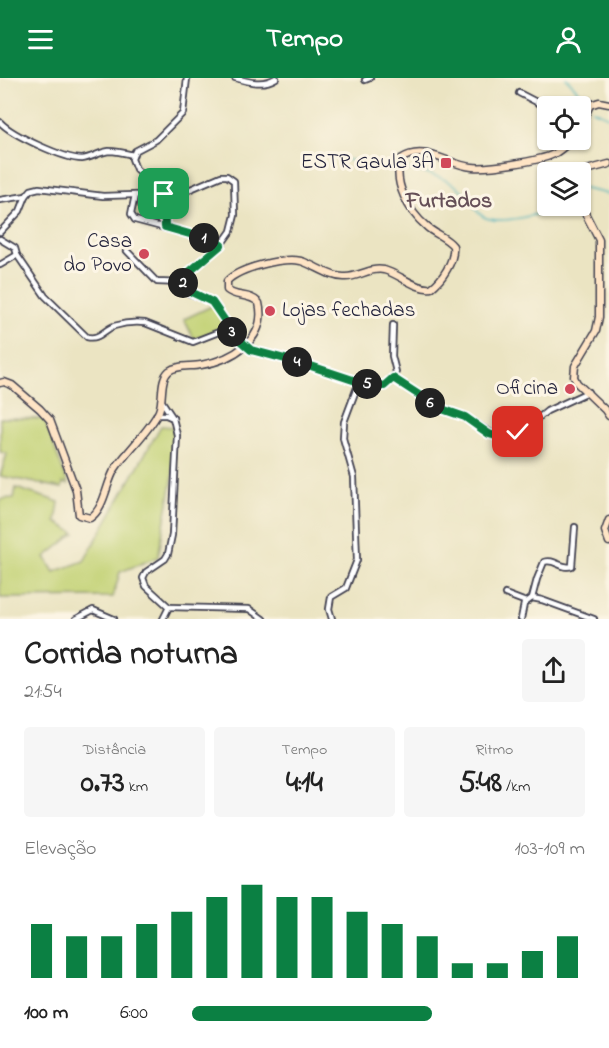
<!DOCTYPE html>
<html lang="pt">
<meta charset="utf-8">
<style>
body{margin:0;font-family:"Indie Flower",sans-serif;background:#f6f6f6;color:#222;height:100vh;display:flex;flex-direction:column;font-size:22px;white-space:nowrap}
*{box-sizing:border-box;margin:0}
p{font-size:20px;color:#767676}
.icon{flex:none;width:33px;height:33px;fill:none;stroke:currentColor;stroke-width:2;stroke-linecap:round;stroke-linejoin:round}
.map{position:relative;height:541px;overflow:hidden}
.sheet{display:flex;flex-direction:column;background:#fff;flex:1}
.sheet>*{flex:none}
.tools{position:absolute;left:537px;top:18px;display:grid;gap:12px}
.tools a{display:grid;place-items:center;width:54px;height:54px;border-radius:6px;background:#fff;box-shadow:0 2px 4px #0004;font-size:30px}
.pin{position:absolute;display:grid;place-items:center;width:51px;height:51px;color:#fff;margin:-26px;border-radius:12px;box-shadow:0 3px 9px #0006}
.km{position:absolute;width:30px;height:30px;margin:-15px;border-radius:50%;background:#222;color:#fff;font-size:16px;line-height:30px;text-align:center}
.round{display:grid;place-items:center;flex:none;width:63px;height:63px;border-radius:6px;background:#f6f6f6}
.overview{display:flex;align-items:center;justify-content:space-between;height:102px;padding:0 24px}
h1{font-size:33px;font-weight:800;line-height:45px}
.stats{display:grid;grid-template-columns:repeat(3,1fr);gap:9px;height:102px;padding:6px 24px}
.stats div{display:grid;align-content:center;border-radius:6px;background:#f6f6f6;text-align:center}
.stats b{font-size:30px;font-weight:800}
.stats small{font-size:16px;font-weight:400}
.stats p{font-size:16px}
.chart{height:168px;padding:12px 24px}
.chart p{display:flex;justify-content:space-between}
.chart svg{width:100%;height:108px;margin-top:6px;stroke:#0b8043;stroke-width:6}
ul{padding:0 24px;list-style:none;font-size:20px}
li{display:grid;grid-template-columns:96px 72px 1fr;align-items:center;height:45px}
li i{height:15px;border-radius:8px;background:#0b8043}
header{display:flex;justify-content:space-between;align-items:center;height:78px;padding:0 24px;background:#0b8043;color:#fff;font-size:27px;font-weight:800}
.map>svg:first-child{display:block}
.green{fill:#c2d274;stroke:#727a58;stroke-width:1.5}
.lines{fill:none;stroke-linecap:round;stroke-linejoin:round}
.stream{stroke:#40afba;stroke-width:1.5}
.minor-casing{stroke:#403f4f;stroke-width:8}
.secondary-casing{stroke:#403f4f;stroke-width:9}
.minor{stroke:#fff;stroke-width:4.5}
.secondary{stroke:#fee4c5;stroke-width:6}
.route-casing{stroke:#fff;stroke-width:12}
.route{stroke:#0b8043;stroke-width:8}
.poi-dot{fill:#d1495b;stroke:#fcf5e5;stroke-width:2}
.labels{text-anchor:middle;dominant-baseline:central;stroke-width:6;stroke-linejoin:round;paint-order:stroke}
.poi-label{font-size:21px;fill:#22223b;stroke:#fcf5e5;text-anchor:end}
.neighbourhood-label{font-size:22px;font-weight:bold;fill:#665058;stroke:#fcf5e5}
</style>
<header><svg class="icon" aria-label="menu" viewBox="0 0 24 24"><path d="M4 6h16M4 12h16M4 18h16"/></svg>Tempo<svg class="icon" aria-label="person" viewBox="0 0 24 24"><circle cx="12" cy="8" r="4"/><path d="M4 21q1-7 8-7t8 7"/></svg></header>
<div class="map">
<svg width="609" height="541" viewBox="0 0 609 541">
<rect width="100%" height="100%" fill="#fcf5e5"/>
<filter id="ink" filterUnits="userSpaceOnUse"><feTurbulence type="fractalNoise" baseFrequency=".0167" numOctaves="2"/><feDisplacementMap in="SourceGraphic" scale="12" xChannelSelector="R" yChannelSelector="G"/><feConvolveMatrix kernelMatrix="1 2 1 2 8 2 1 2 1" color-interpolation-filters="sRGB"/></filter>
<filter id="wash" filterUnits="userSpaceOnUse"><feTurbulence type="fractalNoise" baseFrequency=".008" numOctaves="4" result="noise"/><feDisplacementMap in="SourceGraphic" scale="24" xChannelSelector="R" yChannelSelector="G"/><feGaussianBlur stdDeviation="1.35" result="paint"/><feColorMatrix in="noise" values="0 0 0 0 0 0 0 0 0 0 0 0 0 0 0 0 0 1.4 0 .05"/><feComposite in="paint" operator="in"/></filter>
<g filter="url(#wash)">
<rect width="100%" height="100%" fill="#ebe4c2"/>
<g class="green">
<path d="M140,118l20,1 2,17 -3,6 -9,1 -14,-4v-15z"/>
<path d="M214,227l12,21 -32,13 -10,-20z"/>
<path d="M0,340l44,1 24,65 -5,-1 -1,5 -62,-12 7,-22 -7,-2z"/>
<path d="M161,348l12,1v49l-15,81 -38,15 -7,25 -113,1v-99l14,-1 2,-10 43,14 -3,20 19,11 -30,24 9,15 30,-11z"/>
</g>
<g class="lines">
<g class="stream">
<path d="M566,0l9,9 12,19"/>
<path d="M593,32l16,7"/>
<path d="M420,79l3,15"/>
<path d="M334,80l62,9"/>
<path d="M403,90c19,4 40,8 56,20 10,8 14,23 25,29 15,8 58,-2 72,-11"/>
<path d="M580,110l29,6"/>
</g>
</g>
</g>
<g filter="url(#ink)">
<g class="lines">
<defs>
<g id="minor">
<path d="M235,0c14,4 28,8 41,0"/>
<path d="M365,2l5,-2"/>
<path d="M519,15l29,15"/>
<path d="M0,44c12,13 64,37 82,37 9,-1 18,-7 27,-8 8,0 16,2 24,4"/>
<path d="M135,117l-4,19 4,6 79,21 7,4"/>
<path d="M0,122l26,-4 5,-6 8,-2 64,8 61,-2 22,-3 35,-15h6l7,5 1,34 -4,16 -10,14 -33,28 -5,10 -26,-1 -30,-31"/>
<path d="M165,149l-1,-33 -28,-25 -4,-10 3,-8 21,-11 27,-27 4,-35"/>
<path d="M0,154l20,-21 6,-15"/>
<path d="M0,161l15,9 2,7 28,41 42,41c12,3 17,-7 27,-11 10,-3 21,-4 31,-3l48,19 36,-14"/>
<path d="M0,187l17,-10"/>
<path d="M183,205l2,6 4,4 19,7 7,5 21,32 15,13 57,15 51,17 -15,40 -1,16 11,39 3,83 -11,28 -15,9 -2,12 3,10"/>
<path d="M393,247l-1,31 4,16 -3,6"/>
<path d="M359,304l25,4 9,-8 46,30 26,9 31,19 22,-4 13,-8 16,-13 41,-19"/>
<path d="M161,322l12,18 4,17 -5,100 -4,19 -3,5 -19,13 -3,6 3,8 23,21 -6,12"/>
<path d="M156,337h10l7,3"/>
<path d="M505,516l21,8"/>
<path d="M532,520l5,-19 7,-17c10,-4 18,8 28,4l3,-39"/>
<path d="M169,529l80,2 14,10"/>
<path d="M76,541l17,-9 21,9"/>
<path d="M521,541l3,-15 8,-6 10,2 52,19"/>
</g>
<g id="secondary">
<path d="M580,49l10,-22 9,-3 10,2"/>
<path d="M579,94l30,-8"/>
<path d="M577,128l7,5 15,29v77l-3,14 -21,35 -1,11 3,6 28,27 4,6"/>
<path d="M0,305l4,-1 8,3 28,24 10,11 26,70 3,25 11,3c15,-10 16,-35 25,-49 11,-17 37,-41 44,-58 5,-12 0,-31 10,-40 8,-6 22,-4 32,-6 30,-5 67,-25 58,-62 -9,-10 -23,-5 -32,-13v-9c12,-13 56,-24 74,-20 14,4 28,16 43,16 14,1 25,-10 40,-7 15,4 33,20 47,18 11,-8 24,-27 22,-42 -6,-8 -18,-12 -26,-19 -18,-15 -35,-45 -26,-68 23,-16 47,6 71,8 15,2 68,-6 82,-13 7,-4 12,-9 18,-14"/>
<path d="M609,442l-4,11 4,11"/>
</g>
</defs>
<use href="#minor" class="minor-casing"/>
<use href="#secondary" class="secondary-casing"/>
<use href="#minor" class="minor"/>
<use href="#secondary" class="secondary"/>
</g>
</g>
<g class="lines" filter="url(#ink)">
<defs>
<path id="route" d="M164,116l1,33 49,14 7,4 -33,28 -5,7 2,9 27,13 24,35 15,13 57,15 51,17 25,4 9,-8 46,30 26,9 24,17 7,2 22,-4"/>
</defs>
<use href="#route" class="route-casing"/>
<use href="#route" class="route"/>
</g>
<g class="poi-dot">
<rect x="440" y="79" width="12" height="12" rx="3"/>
<circle cx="144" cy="176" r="6"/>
<circle cx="270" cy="233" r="6"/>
<circle cx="570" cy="311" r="6"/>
</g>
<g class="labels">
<g class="poi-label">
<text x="434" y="85">ESTR Gaula 3A</text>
<text x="132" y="164">Casa<tspan x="132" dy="24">do Povo</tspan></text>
<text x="282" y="233" text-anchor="start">Lojas fechadas</text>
<text x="558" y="311">Oficina</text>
</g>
<g class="neighbourhood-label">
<text x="449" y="124">Furtados</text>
</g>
</g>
</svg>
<div class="tools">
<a><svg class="icon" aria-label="locate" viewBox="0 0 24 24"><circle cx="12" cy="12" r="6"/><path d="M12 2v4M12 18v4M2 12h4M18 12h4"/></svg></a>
<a><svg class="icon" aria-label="layers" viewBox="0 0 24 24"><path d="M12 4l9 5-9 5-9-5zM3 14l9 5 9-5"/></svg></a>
</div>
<div class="pin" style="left:164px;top:116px;background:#1e9e55"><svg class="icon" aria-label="arrive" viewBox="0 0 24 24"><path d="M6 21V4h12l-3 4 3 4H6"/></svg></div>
<div class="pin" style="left:518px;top:354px;background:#d93025"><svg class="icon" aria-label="check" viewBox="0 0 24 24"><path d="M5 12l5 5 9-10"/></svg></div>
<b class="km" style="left:204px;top:160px">1</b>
<b class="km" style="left:183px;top:205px">2</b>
<b class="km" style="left:232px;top:254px">3</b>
<b class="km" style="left:297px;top:284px">4</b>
<b class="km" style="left:367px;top:306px">5</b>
<b class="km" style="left:430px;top:325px">6</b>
</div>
<section class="sheet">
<div class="overview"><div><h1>Corrida noturna</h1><p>21:54</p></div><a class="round"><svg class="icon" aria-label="share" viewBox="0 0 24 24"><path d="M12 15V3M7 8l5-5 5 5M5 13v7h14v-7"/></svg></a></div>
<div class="stats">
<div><p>Distância</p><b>0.73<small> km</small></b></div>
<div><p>Tempo</p><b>4:14</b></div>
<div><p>Ritmo</p><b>5:48<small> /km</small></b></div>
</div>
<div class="chart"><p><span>Elevação</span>103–109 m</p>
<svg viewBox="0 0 160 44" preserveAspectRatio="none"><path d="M5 44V22M15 44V27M25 44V27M35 44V22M45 44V17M55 44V11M65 44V6M75 44V11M85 44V11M95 44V17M105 44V22M115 44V27M125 44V38M135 44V38M145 44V33M155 44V27"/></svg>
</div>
<ul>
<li><b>100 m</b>6:00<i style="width:61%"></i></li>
</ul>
</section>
